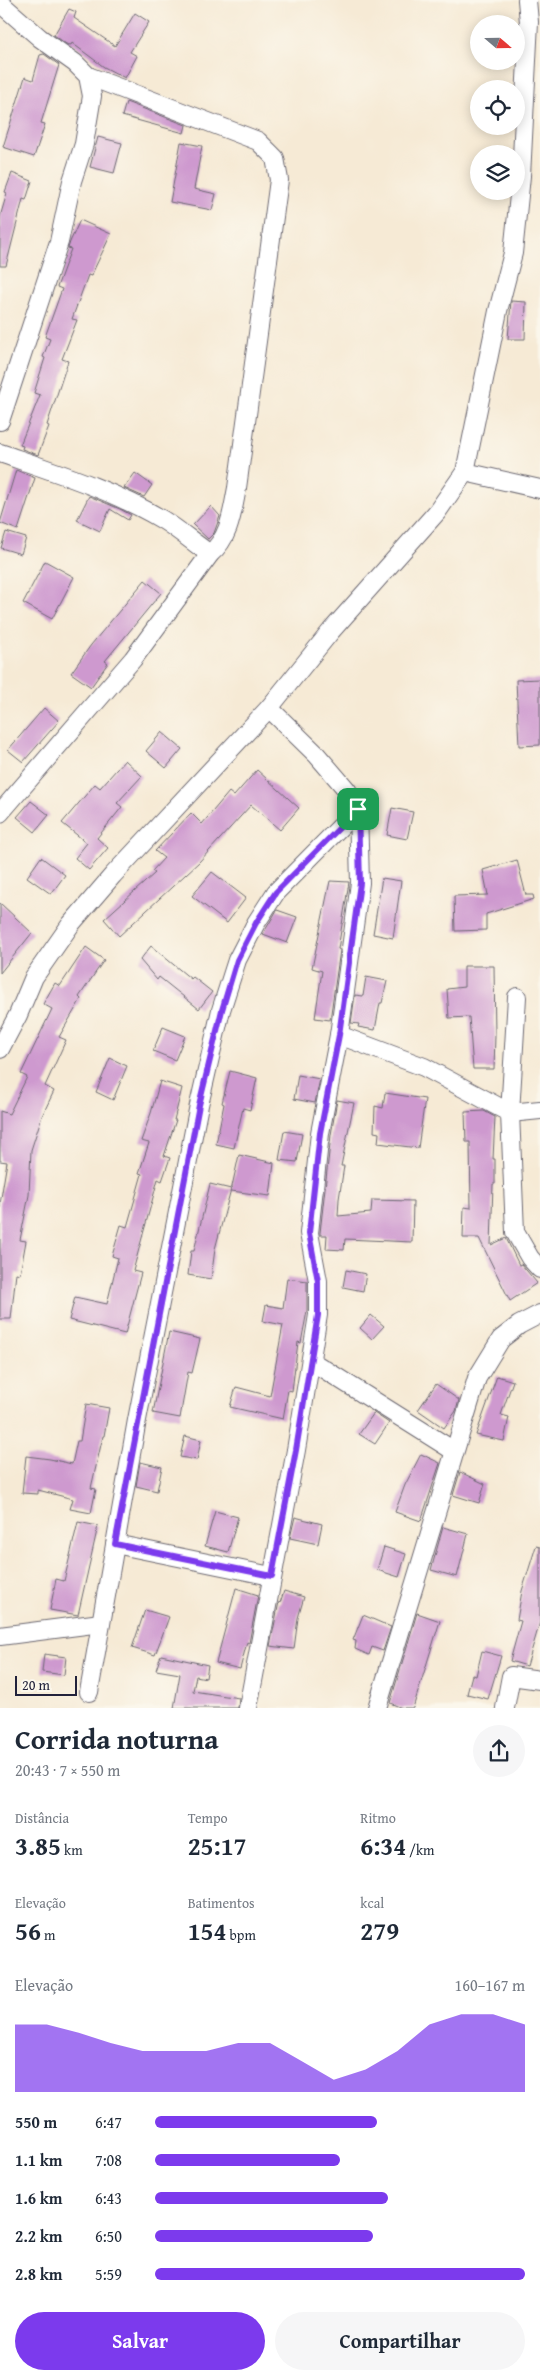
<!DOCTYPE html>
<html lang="pt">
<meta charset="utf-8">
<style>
body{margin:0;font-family:"Gentium Book Plus",serif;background:#f6f6f7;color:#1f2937;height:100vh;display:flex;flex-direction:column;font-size:19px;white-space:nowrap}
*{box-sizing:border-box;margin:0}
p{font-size:16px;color:#747a83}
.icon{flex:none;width:28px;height:28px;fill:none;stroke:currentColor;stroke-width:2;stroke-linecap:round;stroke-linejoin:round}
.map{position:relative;height:1708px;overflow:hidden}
.drawer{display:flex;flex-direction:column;background:#fff;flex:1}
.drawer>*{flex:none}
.needle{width:32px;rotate:110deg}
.tools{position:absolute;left:470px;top:15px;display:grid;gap:10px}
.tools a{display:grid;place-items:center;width:55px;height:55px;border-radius:50%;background:#fff;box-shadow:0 2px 12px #0003;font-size:25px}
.scale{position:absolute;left:15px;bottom:12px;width:62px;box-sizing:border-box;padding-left:5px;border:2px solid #22223b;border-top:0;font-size:14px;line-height:18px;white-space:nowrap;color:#22223b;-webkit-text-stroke:4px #fbf7ec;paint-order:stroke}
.pin{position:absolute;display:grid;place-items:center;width:42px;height:42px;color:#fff;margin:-21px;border-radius:10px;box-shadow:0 2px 8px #0006}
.round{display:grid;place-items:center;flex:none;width:52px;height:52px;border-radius:26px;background:#f6f6f7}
.overview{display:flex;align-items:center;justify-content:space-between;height:85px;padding:0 15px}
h1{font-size:28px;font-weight:700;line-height:38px}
.metrics{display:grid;grid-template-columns:repeat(3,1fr);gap:8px;height:85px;padding:5px 15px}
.metrics div{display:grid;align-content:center}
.metrics b{font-size:25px;font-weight:700}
.metrics small{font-size:14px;font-weight:400}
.metrics p{font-size:14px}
.chart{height:140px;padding:10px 15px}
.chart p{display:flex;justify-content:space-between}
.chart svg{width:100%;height:90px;margin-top:5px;fill:#7c3aed;opacity:.7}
.action{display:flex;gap:10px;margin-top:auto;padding:10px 15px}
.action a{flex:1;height:58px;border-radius:30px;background:#7c3aed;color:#fff;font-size:20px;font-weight:700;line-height:58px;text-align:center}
.action a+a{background:#f6f6f7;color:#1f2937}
ul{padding:0 15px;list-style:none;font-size:16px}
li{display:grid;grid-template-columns:80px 60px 1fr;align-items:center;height:38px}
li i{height:12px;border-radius:6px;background:#7c3aed}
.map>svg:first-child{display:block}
.building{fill:#ce99cf}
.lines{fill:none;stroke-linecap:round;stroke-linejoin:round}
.minor-casing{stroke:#6c6871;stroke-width:20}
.minor{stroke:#fff;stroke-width:18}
.route-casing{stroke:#fff;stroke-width:10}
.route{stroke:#7c3aed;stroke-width:6}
</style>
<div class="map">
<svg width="540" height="1708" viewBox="0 0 540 1708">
<rect width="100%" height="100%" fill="#fbf7ec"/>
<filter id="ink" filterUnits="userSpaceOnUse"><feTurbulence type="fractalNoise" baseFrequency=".02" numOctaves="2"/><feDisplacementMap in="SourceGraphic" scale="10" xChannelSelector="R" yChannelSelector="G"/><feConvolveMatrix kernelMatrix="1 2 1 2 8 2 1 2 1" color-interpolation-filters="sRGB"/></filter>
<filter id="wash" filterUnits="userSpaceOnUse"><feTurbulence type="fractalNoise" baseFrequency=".0096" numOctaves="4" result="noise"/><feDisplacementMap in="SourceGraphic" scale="20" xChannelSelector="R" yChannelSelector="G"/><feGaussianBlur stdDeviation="1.12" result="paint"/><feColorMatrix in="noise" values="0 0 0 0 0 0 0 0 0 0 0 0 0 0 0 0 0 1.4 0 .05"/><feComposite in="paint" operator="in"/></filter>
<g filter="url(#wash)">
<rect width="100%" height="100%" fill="#f6ead5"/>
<g id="blocks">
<g class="building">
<path d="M69,9l7,3 -2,6 41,28 20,-33 14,9 -19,30 7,4 -12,22 -21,-11 -32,-24 -1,2 -5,-1 -12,-9z"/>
<path d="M44,54l15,11 -18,58 4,1 -11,33 -31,-10 22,-70 8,3 7,-25z"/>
<path d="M126,102l60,23 -2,8 -62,-17z"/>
<path d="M98,137l24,6 -8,30 -24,-6z"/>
<path d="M181,142l21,4 -8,43 22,5 -4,16 -42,-8z"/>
<path d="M12,173l20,8 -6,19 -3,-1 -17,67h-6v-49l7,-24 -2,-1z"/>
<path d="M80,220l31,14 -20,42 -3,-1 -16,44 5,1 -15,39 6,2 -21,64 2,1 -11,29 -16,-6 1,-3 -3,-1 20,-50 -6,-2 11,-35 -2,-1 7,-18 -5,-2 17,-48 -5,-2 14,-38 -3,-1 2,-6z"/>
<path d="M511,301l15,1 -1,37h-17z"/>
<path d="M16,470l19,8 -17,52 -18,-7z"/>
<path d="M135,473l17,12 -8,12 -20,-9z"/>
<path d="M89,496l31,13 11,6 -3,5 -18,-11 -10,22 -23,-11z"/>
<path d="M211,506l9,10 -6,17 -6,6 -15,-14z"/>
<path d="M6,532l20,6 -5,16 -20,-6z"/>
<path d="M45,561l29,16 -22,42 -29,-16z"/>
<path d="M145,580l16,13 -56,68 3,2 -17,24 -20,-14 20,-28z"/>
<path d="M540,679v66l-21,1 -3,-66z"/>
<path d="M44,708l15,13 -36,41 -15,-12z"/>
<path d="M162,732l20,17 -16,19 -20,-17z"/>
<path d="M125,760l17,16 -25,27 5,4 -25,31 11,10 -19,22 -14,-12 12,-15 -25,-20 33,-39 5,4z"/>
<path d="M257,770l42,38 -19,22 -29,-25 -52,57 -80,74 -15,-17 51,-46 -3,-2 12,-13 -9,-7 36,-38 11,11 27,-32 5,4z"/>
<path d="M31,801l18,14 -14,17 -18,-15z"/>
<path d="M392,808l21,4 -6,27 -20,-4z"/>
<path d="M41,857l24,18 -14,19 -24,-17z"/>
<path d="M517,860l9,35h7l1,4 -48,15v16l-31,1 -1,-35 34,-1 -5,-25z"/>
<path d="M212,872l34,26 -19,25 -35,-27z"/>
<path d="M382,878l19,3 -8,57 -20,-4z"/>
<path d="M330,881l19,1 -11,67 2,1 -10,70 -15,-2 7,-47 -10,-3z"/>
<path d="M0,903l32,30 -32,40z"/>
<path d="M277,910l20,7 -10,26 -24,-9z"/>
<path d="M151,946l40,33 2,-2 19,15 -13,17 -40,-32 -2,3 -17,-20z"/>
<path d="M86,947l18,13 -25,37 2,2 -22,38 7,3 -21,46 9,5 -12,25 -11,34 -2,45 -9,45 6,1 -6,33 -4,-1 -5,46h-11v-115l7,-42 -7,-1v-50l9,3 18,-37 -6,-3 31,-65 -9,-5 12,-21 5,3z"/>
<path d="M464,966h30l1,69 -1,34h-21l-4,-52 -20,1 -2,-29 17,-2z"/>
<path d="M366,977l21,4 -5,22h-2l-5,27 -17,-3 1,-3 -8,-1 4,-28 8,1z"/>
<path d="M163,1027l22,9 -10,24 -22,-9z"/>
<path d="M110,1058l17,8 -14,34 -17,-8z"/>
<path d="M230,1071l27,7 -7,32 -7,-2 -9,40 -18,-4 8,-40 -2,-1z"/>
<path d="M298,1075l22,4 -5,24 -21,-4z"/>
<path d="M160,1081l22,7 -8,32h2l-12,36 6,2 -8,23 -4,-2 -25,92 8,2 -16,61 -56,-14 6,-23 32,7 11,-46 -6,-2 9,-31 6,2 15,-53 -3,-1 10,-30 -8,-2 10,-28z"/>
<path d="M385,1093l40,6 -7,49 -40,-5 1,-10 -5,-1 1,-26 8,2z"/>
<path d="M337,1100l17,3 -13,63h3l-5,33 -1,17 33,-3 1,-13 41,1 -1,41 -67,-3 -1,11 -18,-1 1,-14h-7v-2l11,-98z"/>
<path d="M484,1111l11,6 -2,42h2v25h-2l-2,61 15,-7 13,27 2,-1 16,19 -27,18 -31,-63h-16l1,-31 7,1 -1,-66h-4l-1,-30z"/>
<path d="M284,1131l18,3 -5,28 -18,-2z"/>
<path d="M239,1155l35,8 -4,33 -39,-5z"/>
<path d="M210,1184l21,5 -16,60 -4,30 -23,-4 3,-24h3z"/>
<path d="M346,1270l20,4 -3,17 -20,-4z"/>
<path d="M287,1278l20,3v30l-6,32 -3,-1 -6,49 -4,-1 -5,29 -53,-12 6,-20 34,9 13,-71 -20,-4 3,-16 17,3z"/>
<path d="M371,1315l13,11 -12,13 -12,-11z"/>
<path d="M169,1332l31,7 -8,34 -4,-1 -8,46 -27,-5z"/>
<path d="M497,1376l16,5 -12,34 8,2 -5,24 -28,-6z"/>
<path d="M436,1384l23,16 -3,11 -12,17 -26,-18z"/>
<path d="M86,1404l23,4 -5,28h-1l-12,52 5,1 -5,24 -21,-4 3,-10 -35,-9v4l-16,-1 4,-37 24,3 22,5 5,-23h3z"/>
<path d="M374,1413l15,10 -14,21 -16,-10z"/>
<path d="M185,1436l16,4 -4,20 -17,-3z"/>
<path d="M421,1454l19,9 -19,58 -26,-9 10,-27z"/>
<path d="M140,1462l22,5 -5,24 -21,-5z"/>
<path d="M460,1472l25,12 -6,19 -26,-8z"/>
<path d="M215,1511l23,6 -10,35 -23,-6z"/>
<path d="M295,1517l27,7 -4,20 -28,-6z"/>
<path d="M78,1522l20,4 -20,89 -28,-5 6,-31 8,2z"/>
<path d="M443,1527l25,7 -11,43 -26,-7z"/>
<path d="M536,1546l4,1v75l-13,44 -17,-5 11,-40 -4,-1 5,-29z"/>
<path d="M384,1547l22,7 -7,23 -22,-7z"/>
<path d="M236,1588l22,7 -9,48 -2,-1 -7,27 -24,-6z"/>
<path d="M284,1591l20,6 -6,21 -4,31 -24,-3 9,-44 1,1z"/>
<path d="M145,1610l24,7 -14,38 -23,-7z"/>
<path d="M417,1613l23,8 -27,87h-11l-12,-5z"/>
<path d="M363,1615l28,12 -8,24 -11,-4 -3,8 -14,-6 1,-8 -3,-1z"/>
<path d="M482,1651l19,5 -13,43 -21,-5 5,-19 4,1z"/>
<path d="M44,1654l22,3 -2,18 -22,-3z"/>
<path d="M161,1655l47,10 -2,13 -10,-2 -3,15 46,7 -1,10h-64l6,-34 -24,-4z"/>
</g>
</g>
</g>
<g filter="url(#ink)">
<use href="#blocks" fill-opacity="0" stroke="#6c6871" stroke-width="1"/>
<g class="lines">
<defs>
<g id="minor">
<path d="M0,3l40,35 35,25 13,13 4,20 -8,48 -12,37 -13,61 -59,179"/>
<path d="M0,453c55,19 113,37 163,67 16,10 31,23 47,34"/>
<path d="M465,472l75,17"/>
<path d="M0,813l133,-154 77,-105c20,-17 22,-41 27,-66l42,-308 -4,-22 -17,-17 -170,-65"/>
<path d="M517,997l-7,116 30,-3"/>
<path d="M339,1035l85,32 86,46 5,119 15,26 10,11"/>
<path d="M0,1049l18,-34 16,-38 37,-53 42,-49 156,-167 62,-77 106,-119 28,-40 33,-161 15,-58 8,-77 8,-154 -2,-22"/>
<path d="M311,1361l143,90"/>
<path d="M115,1544l156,32"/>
<path d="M0,1636l101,-13"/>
<path d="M89,1692l48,-272 62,-315 22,-95 16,-50 19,-37 20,-31 82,-83"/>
<path d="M248,1708l48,-258 22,-135v-34l-9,-48 11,-100 19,-98 21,-152 -2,-74 -11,-19 -31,-36 -47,-46"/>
<path d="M377,1708l100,-330 24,-39 18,-14 21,-11"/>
<path d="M505,1708l6,-32 29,4"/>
</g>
</defs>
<use href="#minor" class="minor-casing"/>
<use href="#minor" class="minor"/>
</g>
</g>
<g class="lines" filter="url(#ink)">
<defs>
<path id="route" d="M358,809l2,74 -21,152 -19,98 -11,100 9,48v34l-22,135 -24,126 -157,-32 84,-439 23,-95 15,-50 19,-37 20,-31z"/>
</defs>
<use href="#route" class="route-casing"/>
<use href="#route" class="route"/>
</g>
</svg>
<div class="tools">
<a><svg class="needle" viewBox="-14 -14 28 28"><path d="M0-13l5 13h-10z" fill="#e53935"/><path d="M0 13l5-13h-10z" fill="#747a83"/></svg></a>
<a><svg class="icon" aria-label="locate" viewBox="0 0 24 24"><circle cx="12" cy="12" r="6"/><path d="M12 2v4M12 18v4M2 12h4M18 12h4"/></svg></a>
<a><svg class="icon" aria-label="layers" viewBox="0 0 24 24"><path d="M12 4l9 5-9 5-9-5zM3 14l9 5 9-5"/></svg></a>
</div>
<div class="scale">20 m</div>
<div class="pin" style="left:358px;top:809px;background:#1e9e55"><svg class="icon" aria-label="arrive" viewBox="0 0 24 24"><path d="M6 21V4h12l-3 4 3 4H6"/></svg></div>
</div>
<section class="drawer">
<div class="overview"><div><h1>Corrida noturna</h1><p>20:43 · 7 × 550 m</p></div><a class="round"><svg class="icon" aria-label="share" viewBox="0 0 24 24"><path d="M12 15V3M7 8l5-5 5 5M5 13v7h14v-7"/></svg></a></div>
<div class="metrics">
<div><p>Distância</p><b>3.85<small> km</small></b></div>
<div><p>Tempo</p><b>25:17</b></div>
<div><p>Ritmo</p><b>6:34<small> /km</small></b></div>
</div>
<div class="metrics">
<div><p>Elevação</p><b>56<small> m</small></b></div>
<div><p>Batimentos</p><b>154<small> bpm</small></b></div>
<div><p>kcal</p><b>279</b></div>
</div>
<div class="chart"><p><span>Elevação</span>160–167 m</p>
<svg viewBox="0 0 160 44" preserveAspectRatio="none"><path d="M0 44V11L10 11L20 15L30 20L40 24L50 24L60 24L70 20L80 20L90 29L100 38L110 33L120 24L130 11L140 6L150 6L160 11V44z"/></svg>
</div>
<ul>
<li><b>550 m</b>6:47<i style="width:60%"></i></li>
<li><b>1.1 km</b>7:08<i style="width:50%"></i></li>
<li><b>1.6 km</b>6:43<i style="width:63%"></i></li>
<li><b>2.2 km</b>6:50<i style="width:59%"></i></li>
<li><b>2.8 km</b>5:59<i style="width:100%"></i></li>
</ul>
<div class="action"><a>Salvar</a><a>Compartilhar</a></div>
</section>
